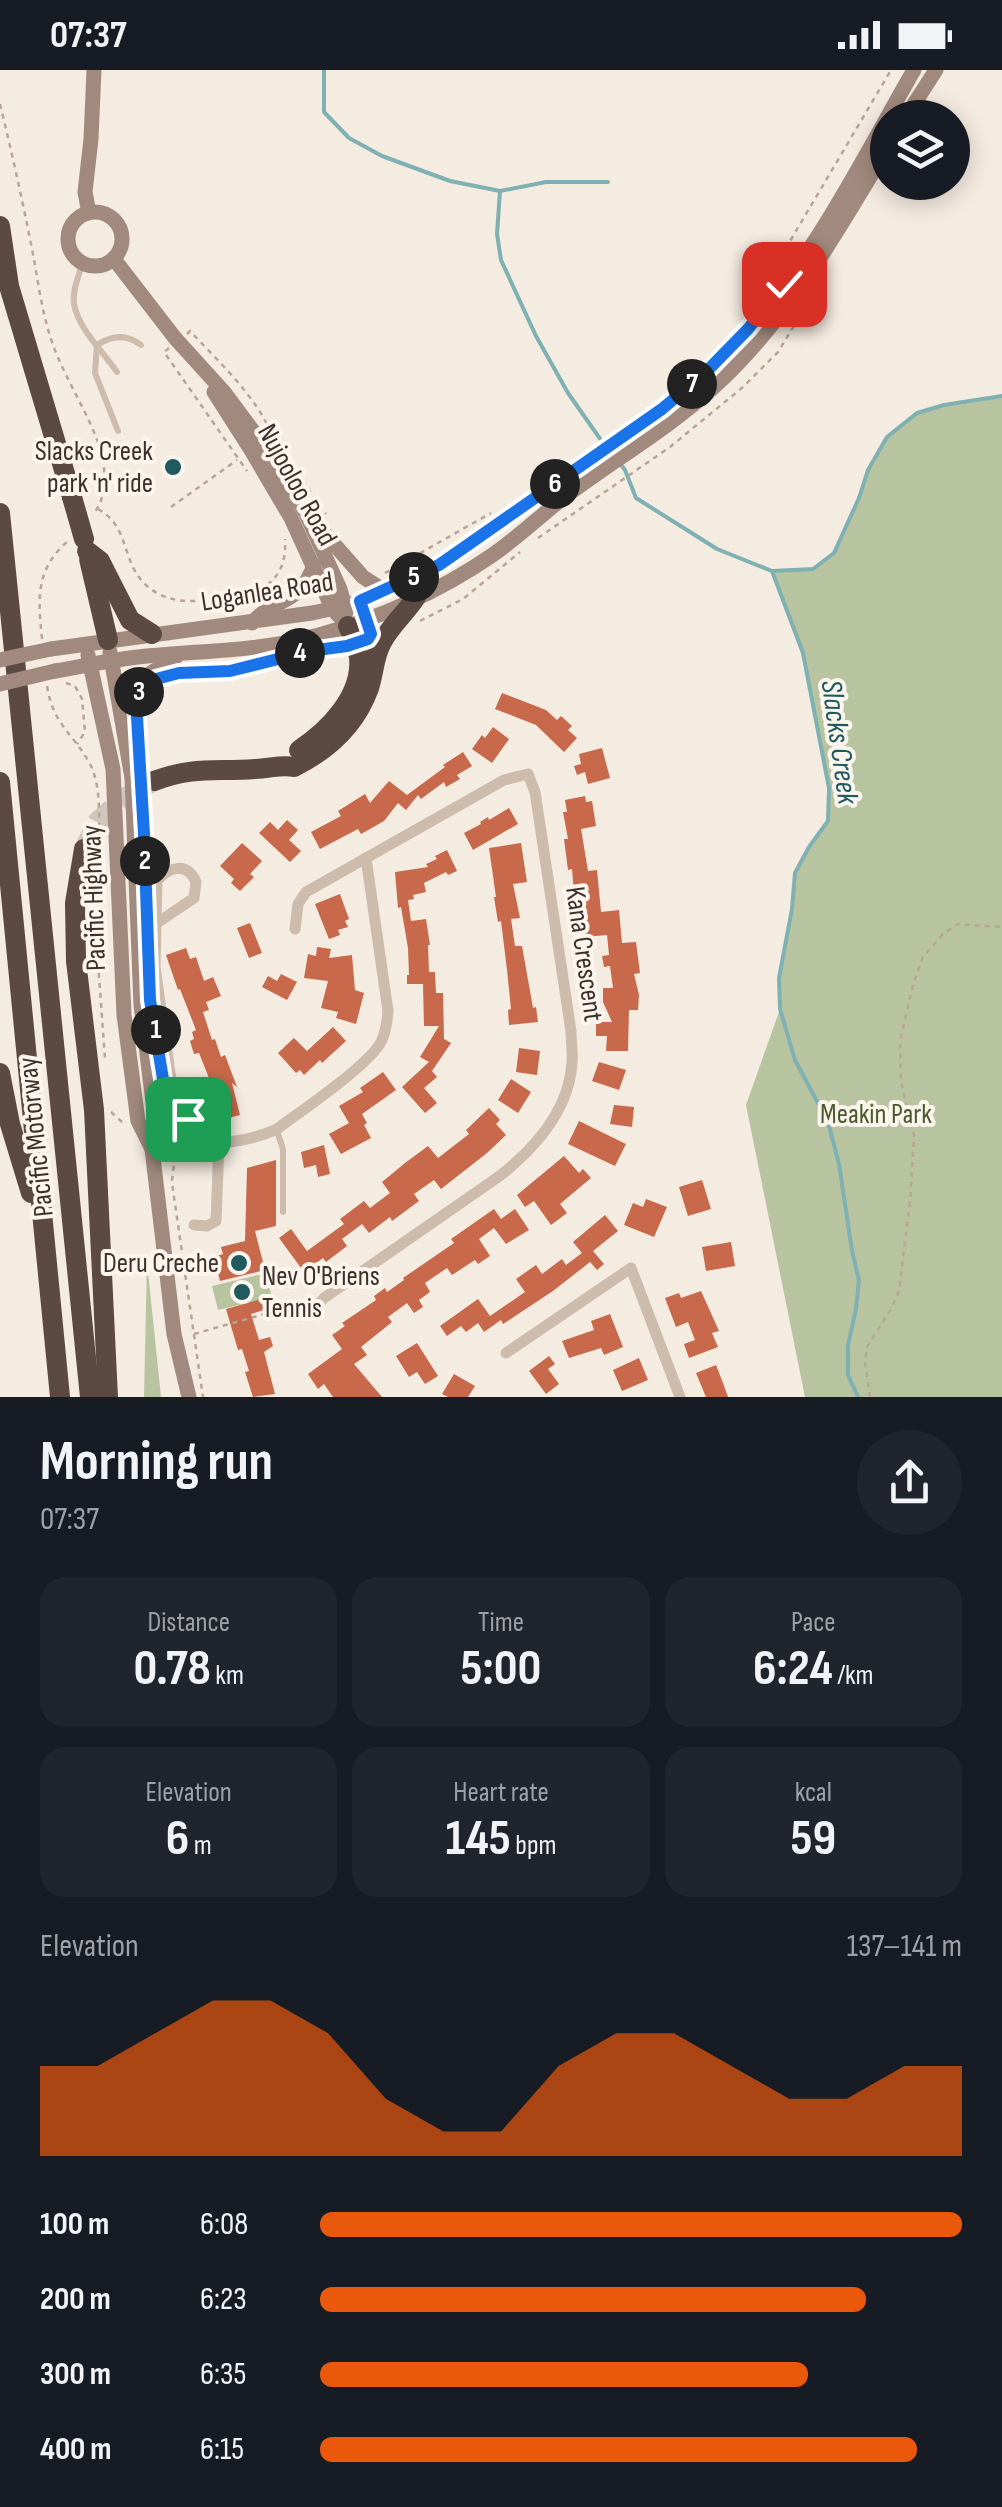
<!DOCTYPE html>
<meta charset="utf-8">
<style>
body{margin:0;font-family:"Sofia Sans Condensed",sans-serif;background:#20242c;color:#f1f3f6;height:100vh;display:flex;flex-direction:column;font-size:38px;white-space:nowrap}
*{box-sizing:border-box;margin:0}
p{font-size:32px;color:#9ea1a6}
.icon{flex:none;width:55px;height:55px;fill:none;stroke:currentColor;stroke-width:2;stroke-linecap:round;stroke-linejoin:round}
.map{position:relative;height:1327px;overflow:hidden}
.panel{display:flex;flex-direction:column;background:#171b24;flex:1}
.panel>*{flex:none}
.tools{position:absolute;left:870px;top:30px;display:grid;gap:20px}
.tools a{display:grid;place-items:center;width:100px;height:100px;border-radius:50%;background:#171b24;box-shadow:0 5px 25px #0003;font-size:50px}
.pin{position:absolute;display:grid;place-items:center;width:85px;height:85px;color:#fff;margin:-42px;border-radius:20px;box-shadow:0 5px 15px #0006}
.km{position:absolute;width:50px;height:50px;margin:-25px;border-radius:50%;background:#222;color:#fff;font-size:28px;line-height:50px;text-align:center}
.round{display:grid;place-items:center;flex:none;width:105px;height:105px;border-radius:52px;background:#20242c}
.head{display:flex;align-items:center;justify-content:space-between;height:170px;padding:0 40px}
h1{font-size:55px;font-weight:700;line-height:75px}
.figures{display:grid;grid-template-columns:repeat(3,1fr);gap:15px;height:170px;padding:10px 40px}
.figures div{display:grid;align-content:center;border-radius:25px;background:#20242c;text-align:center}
.figures b{font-size:50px;font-weight:700}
.figures small{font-size:28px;font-weight:400}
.figures p{font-size:28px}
.chart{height:280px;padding:20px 40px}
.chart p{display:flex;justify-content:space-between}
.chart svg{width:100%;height:180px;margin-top:10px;fill:#ea580c;opacity:.7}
ul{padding:0 40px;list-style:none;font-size:32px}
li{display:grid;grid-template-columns:160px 120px 1fr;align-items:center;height:75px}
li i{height:25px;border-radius:12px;background:#ea580c}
.status{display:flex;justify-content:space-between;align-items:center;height:70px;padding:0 50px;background:#171b24;direction:ltr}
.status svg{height:28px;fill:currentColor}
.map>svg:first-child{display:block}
.green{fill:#b8c4a0}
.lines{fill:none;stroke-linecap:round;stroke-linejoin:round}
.stream{stroke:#7fb0b2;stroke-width:4}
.building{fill:#c8694b}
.highway-tunnel{stroke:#cfc6bd;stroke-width:20;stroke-dasharray:20 10;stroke-linecap:butt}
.path{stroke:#b9a596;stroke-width:2.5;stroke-dasharray:5 5;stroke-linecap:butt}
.lane{stroke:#cdbbac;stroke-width:6}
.street{stroke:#cdbbac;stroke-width:11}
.secondary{stroke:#a18a7d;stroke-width:15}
.highway{stroke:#5c4a42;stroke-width:20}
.secondary-bridge{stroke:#a18a7d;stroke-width:15}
.highway-bridge{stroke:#5c4a42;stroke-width:20}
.route-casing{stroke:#fff;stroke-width:20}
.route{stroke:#1a73e8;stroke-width:12}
.poi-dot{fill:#1f5a5e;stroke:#fbf5ee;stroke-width:4}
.labels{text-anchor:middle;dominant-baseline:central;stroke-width:8;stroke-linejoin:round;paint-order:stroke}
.poi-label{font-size:28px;fill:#3b302b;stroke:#fbf5ee;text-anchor:end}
.street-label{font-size:28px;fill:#3b302b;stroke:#fbf5ee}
.park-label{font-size:28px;fill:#4a5a2e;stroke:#fbf5ee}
.water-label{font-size:30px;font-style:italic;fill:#1f5a5e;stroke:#fbf5ee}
</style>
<div class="status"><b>07:37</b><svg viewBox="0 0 49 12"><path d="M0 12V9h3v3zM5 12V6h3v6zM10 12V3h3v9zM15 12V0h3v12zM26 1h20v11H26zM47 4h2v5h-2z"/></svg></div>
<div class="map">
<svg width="1002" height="1327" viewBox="0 0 1002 1327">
<rect width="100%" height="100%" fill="#f4ebe1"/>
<g class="green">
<path d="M1002,326v1001h-197l-59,-292 34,-96 -1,-31 13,-69 3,-36 14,-26 19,-26 1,-33 -26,-135 -31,-82c12,-1 27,1 39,-2 38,-9 50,-102 76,-132 7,-8 21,-19 31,-24 25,-13 57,-12 84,-17z"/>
<path d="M147,1192l14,135h-17z"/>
<path d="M266,1203l6,24 -54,13 -6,-24z"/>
</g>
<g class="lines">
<g class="stream">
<path d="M324,0v42l25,26 33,18 68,25 50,10 46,-9h62"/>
<path d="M500,121l-3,43 4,26 35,76 32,57 35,50"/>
<path d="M619,392l6,8 11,28 81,51 55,22 41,-2 21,-16 25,-55 9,-28 19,-33 30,-24 27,-8 58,-9"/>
<path d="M772,501l31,82 26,135 -1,33 -19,26 -14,26 -3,36 -13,69 1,31 15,51 33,62 11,42 13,87 7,29 -3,29 -8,36v30l10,22"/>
</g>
</g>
<g class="building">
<path d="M502,623l44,17 11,10 4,-4 11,10 -4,4 9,8 -13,14 -28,-27 -41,-16z"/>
<path d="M493,657l16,12 -17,24 -20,-14 10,-14 3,3z"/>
<path d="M602,678l8,30 -22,6 -3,-12 -8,3 -3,-9 7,-2 -2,-10z"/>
<path d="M463,682l9,14 -15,9 3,4 -14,8 -2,-5 -23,17 -3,-4 -12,15 -8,-7 -14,18 -23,13 -3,-5 -38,20 -9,-17 30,-16 -3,-5 27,-17 5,9 19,-22 18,14 38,-28 -2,-2z"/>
<path d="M585,726l1,6 6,-1 4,25 -15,3 7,42 9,-1 4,42 18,-2 3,33 14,-1 4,31 -6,1 5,21 -1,15h-9l-1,41h-22l1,-15h-11v-14h16l-9,-20v-14h10l-3,-22 -6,1 -2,-11 7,-1 -2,-20 -23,2 -4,-32 -5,1 -3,-37 -4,1 -4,-31h4l-5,-27h4l-2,-12z"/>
<path d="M509,738l9,16 -45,26 -9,-17 17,-9 -1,-2 8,-5 1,3z"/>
<path d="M287,750l11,10 -9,10 12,11 -11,11 -31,-29 11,-11 8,8z"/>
<path d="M242,773l20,18 -12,13 4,3 -14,14 -9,-8 3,-4 -14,-13z"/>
<path d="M521,773l6,39 -14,2 7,34 -9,1 4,27h7l11,62 3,-1 2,15 -29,3 -1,-15 3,-1 -4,-39 -6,-49 -3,1 -4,-25h2l-7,-49z"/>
<path d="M447,780l10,21 -9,4 -2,-3 -22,11 2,9 -13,3 1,4 -6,1 3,21 15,-2 4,26h-2l1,27h6l1,21h7l1,46 7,4 -19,28 5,6 -13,11 13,15 -12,10 -23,-26 27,-25 -9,-5 19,-31h-15l-1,-42h-16v-9h2l-1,-27 -7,-41 -3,1 -3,-36 33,-5 -2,-3 11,-5 -2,-3z"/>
<path d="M340,824l9,25 -4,2 3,6 -10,3 2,5 -11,4 -14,-35z"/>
<path d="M250,853l12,30 -13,5 -12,-30z"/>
<path d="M317,877l14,2 -2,9 23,-3 3,35 9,3 -8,31 -20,-6 2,-6 -17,-4 7,-27 -24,-3 4,-24 8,2z"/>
<path d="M186,878l4,11 6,-2 8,24 9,-4 8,19 -15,6 3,8 -6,2 9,28 3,-1 6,18 4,-2 12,32 -5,-4 8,32 -23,6 -5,-21 5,-2 -18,-45 -5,1 -4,-13 4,-2 -2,-7 4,-2 -16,-41 -2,1 -12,-35z"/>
<path d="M281,904l16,8 -10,18 -25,-13 6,-11 9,5z"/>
<path d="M333,957l13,14 -24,22 -2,-3 -16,15 -4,-5 -4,3 -18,-20 16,-15 13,13z"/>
<path d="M519,978l21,3 -3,24 -21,-3z"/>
<path d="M599,992l27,8 -7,20 -27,-9z"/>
<path d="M383,1002l13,18 -34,24 5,9 -3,2 7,13 -30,16 -12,-20 20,-11 -10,-17 24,-14 -3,-4z"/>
<path d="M511,1009l20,13 -13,21 -20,-13z"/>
<path d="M614,1035l20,2 -2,20 -22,-3z"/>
<path d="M489,1038l11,12 -4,4 10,11 -19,18 -46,36 -7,-9 -20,14 5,7 -27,20 -2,-4 -21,16 -7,-9 -20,15 5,7 -21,16 -3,-4 -19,14 -25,-34 12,-9 16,22 37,-27 -4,-5 24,-18 6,7 20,-15 -8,-11 23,-19 23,-17 10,12 31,-24 -3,-4z"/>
<path d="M579,1051l47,23 -11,22 -47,-22z"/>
<path d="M324,1075l6,29 -12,3 -2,-12 -12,3 -3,-16z"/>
<path d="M564,1086l15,17 4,-4 8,9 -31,26 7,9 -16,12 -17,-24 -9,6 -8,-12z"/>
<path d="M276,1090v66l-21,5 10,39 -45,11 -6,-24 9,-3 -2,-7 24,-6 2,-73z"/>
<path d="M702,1110l9,29 -23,7 -9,-29z"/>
<path d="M646,1129l21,8 -13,30 -30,-12 9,-22 10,4z"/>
<path d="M494,1139l7,10 14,-10 14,21 -23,14 -12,-16 -15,11 11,17 -12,8 -3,-4 -23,15 -5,-7 -22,15 5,9 -11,8 4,7 -9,6 -7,-10 -19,14 4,5 -31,25 6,8 -13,9 28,33h-49l-9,-13 -6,5 -10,-15 34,-25 -10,-14 13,-9 -3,-3 34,-23 -2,-4 11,-8 2,4 17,-12 -1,-2 51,-35 -3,-4z"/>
<path d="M605,1145l13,16 -25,20 11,13 -7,6 -7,-8 -37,29 -50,33 -2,-4 -17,12 -6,-9 -12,9 -5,-6 -14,10 -7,-10 38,-27 12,17 35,-24 -9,-13 20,-14 6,9 20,-15 4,6 16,-12 -9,-11z"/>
<path d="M731,1172l4,24 -29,5 -4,-24z"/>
<path d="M701,1221l18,40 -7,2 6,14 -29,11 -5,-14 11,-4 -7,-18 -12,5 -11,-29 14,-5 2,5z"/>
<path d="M261,1229l3,11 -13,4 8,26 11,-3 3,9 -9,6 11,42 -22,3 -8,-25 4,-1 -7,-22 -4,1 -12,-41z"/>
<path d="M610,1244l13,33 -19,8 -3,-7 -32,10 -7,-17 32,-11 -3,-9z"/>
<path d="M417,1273l21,33 -13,8 -8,-12 -8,5 -13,-21z"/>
<path d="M549,1286l6,8 -7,5 11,15 -13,10 -17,-23z"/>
<path d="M639,1288l9,22 -26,11 -9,-21z"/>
<path d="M716,1295l7,18 5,14h-22l-10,-24z"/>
<path d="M454,1304l21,12 -7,11h-20l-6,-3z"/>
</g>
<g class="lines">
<path class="highway-tunnel" d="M84,779l14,-28 26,-23 30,-17"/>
<g class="path">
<path d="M0,34c11,45 21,90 30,135 7,33 10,65 20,97 12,39 37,73 50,112 6,20 8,48 -6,65"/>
<path d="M760,222l131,-222"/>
<path d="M187,264l3,-3c27,29 65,64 80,100"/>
<path d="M169,278l-5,4 83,119"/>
<path d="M302,410l24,34"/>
<path d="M171,437l66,-47"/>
<path d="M98,439c33,18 22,53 49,77 20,17 41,16 66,14 39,-4 75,-12 72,-61"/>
<path d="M538,468l132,-91 73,-60 35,-35 40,-66"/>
<path d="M385,503l106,-60"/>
<path d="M420,551l43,-22 57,-47"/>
<path d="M42,569c-4,-41 -7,-69 26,-98"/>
<path d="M316,580l22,-2"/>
<path d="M174,604l56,-3 44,-12"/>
<path d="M66,613l9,3 7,13 3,33 -8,12"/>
<path d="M47,616c6,39 26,47 43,78 12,23 8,55 10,81"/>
<path d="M136,629l1,27"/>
<path d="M100,783l-3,95 8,111"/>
<path d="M111,1042l12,11"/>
<path d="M175,1086l-3,24 1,10 30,207"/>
<path d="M194,1264l95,-27 13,3"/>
<path d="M870,1327l-5,-34 2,-16 24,-38 8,-18 11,-89 4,-66 -13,-54 -1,-41 13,-57 10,-27 20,-23 15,-10 44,3"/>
</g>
<g class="lane">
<path d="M82,194c-3,12 -10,26 -8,40 4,24 29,48 43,68"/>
<path d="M118,361l-23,-58 2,-28c15,-10 30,-11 44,0"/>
<path d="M277,1061l6,18v63"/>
</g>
<g class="street">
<path d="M157,853l37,-25 2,-16c-9,-20 -26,-16 -39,-1l-2,86 18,127 9,18 13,13 2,19"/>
<path d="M295,859l3,-25 8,-12 198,-112 24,-6 7,18 36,239c0,11 2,22 1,32 -3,47 -36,84 -71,112l-177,123 -12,14"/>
<path d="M152,1079c41,-6 87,-2 125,-20 24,-18 91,-63 104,-87 5,-10 6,-20 7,-31l-22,-153"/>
<path d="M194,1155l13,1 9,-5 3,-79"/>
<path d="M506,1283l125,-85 49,129"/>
</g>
<g class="secondary">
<path d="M905,48l31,-48"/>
<circle cx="95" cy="169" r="27"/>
<path d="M89,143l-4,-21 6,-53 3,-69"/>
<path d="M114,189l61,79 49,54 38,51 43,69 35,77 6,23"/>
<path d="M214,322l37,58 40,68 41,90 7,8"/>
<path d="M318,456l45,51 22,14"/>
<path d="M252,553c24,-27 48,-17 62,-58"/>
<path d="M51,579l261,-36 33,-7 40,-15 54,-26 45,-30 195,-140c24,-20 47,-41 67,-64 70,-76 117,-173 168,-261"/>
<path d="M110,582l22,126 9,227 14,114 -3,30 22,185 15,63"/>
<path d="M88,585l25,114 11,246 14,106 14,28"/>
<path d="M55,601c25,-4 50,-10 75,-13 63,-8 127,-5 189,-23 59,-16 121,-44 172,-79 25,-17 47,-38 71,-57 50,-38 106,-70 153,-113 74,-68 122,-154 173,-239"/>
<path d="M120,627l12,-12 44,-28"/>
</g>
<g class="highway">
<path d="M0,156l9,60 63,211"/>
<path d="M0,443l90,884"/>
<path d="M87,481l13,10 30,59 22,14"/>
<path d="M89,489l19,81"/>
<path d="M299,680c29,-19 64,-54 60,-93 -2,-11 -6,-21 -11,-31"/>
<path d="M154,711c41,-15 61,-9 101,-12 14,0 26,-5 39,-2 34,-17 62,-43 75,-79 5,-15 5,-32 13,-46 9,-17 24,-29 34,-45"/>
<path d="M0,712l60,615"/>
<path d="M84,779l-9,54 1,58 18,149 14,287"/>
<path d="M0,1003l10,51 21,69"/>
</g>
<g class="secondary-bridge">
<path d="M0,590l51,-11"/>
<path d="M0,614l55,-13"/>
</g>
<path class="highway-bridge" d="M72,427l12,42"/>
</g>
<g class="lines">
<defs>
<path id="route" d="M188,1049l6,6 3,19 -23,2 -24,-146 -6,-166 -8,-134 4,-12 16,-9 23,-6 51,-2 80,-20 37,-5 21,-7 3,-5 -11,-33 79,-36 223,-156 45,-38 41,-42 36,-45"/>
</defs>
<use href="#route" class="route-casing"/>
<use href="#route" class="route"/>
</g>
<g class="poi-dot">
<circle cx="173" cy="397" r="10"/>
<circle cx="239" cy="1193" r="10"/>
<circle cx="242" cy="1222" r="10"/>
</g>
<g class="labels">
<g class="poi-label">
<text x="153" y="381">Slacks Creek<tspan x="153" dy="32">park 'n' ride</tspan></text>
<text x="219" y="1193">Deru Creche</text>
<text x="262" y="1206" text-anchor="start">Nev O'Briens<tspan x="262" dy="32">Tennis</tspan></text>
</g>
<g class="street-label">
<text transform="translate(297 415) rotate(61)">Nujooloo Road</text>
<text transform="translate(267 522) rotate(-9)">Loganlea Road</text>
<text transform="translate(94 828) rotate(-92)">Pacific Highway</text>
<text transform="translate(584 884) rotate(82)">Kana Crescent</text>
<text transform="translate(36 1067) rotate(-96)">Pacific Motorway</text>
</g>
<g class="park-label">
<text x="876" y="1044">Meakin Park</text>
</g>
<g class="water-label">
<text transform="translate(839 672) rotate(82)">Slacks Creek</text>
</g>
</g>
</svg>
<div class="tools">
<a><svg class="icon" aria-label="layers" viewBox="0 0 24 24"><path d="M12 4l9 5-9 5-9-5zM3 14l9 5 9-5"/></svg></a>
</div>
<div class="pin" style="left:188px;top:1049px;background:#1e9e55"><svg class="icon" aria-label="arrive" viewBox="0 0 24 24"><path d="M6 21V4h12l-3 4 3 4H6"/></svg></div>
<div class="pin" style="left:784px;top:214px;background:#d93025"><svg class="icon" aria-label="check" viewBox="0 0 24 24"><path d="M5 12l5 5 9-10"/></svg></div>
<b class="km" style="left:156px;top:960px">1</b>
<b class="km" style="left:145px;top:791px">2</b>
<b class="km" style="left:139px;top:622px">3</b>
<b class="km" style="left:300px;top:583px">4</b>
<b class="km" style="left:414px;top:507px">5</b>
<b class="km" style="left:555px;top:414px">6</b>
<b class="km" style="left:692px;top:314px">7</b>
</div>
<section class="panel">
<div class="head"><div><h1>Morning run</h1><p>07:37</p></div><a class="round"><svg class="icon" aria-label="share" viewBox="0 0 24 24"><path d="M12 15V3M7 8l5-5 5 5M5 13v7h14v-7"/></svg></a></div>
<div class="figures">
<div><p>Distance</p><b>0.78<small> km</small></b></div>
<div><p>Time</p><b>5:00</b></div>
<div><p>Pace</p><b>6:24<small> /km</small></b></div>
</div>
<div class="figures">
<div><p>Elevation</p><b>6<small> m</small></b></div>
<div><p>Heart rate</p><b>145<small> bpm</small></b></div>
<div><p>kcal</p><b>59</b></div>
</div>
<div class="chart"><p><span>Elevation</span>137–141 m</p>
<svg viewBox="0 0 160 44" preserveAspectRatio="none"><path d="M0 44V22L10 22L20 14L30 6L40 6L50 14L60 30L70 38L80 38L90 22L100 14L110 14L120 22L130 30L140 30L150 22L160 22V44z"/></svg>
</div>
<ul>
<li><b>100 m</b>6:08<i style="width:100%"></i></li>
<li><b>200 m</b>6:23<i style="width:85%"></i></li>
<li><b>300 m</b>6:35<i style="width:76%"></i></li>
<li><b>400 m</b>6:15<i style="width:93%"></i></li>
</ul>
</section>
